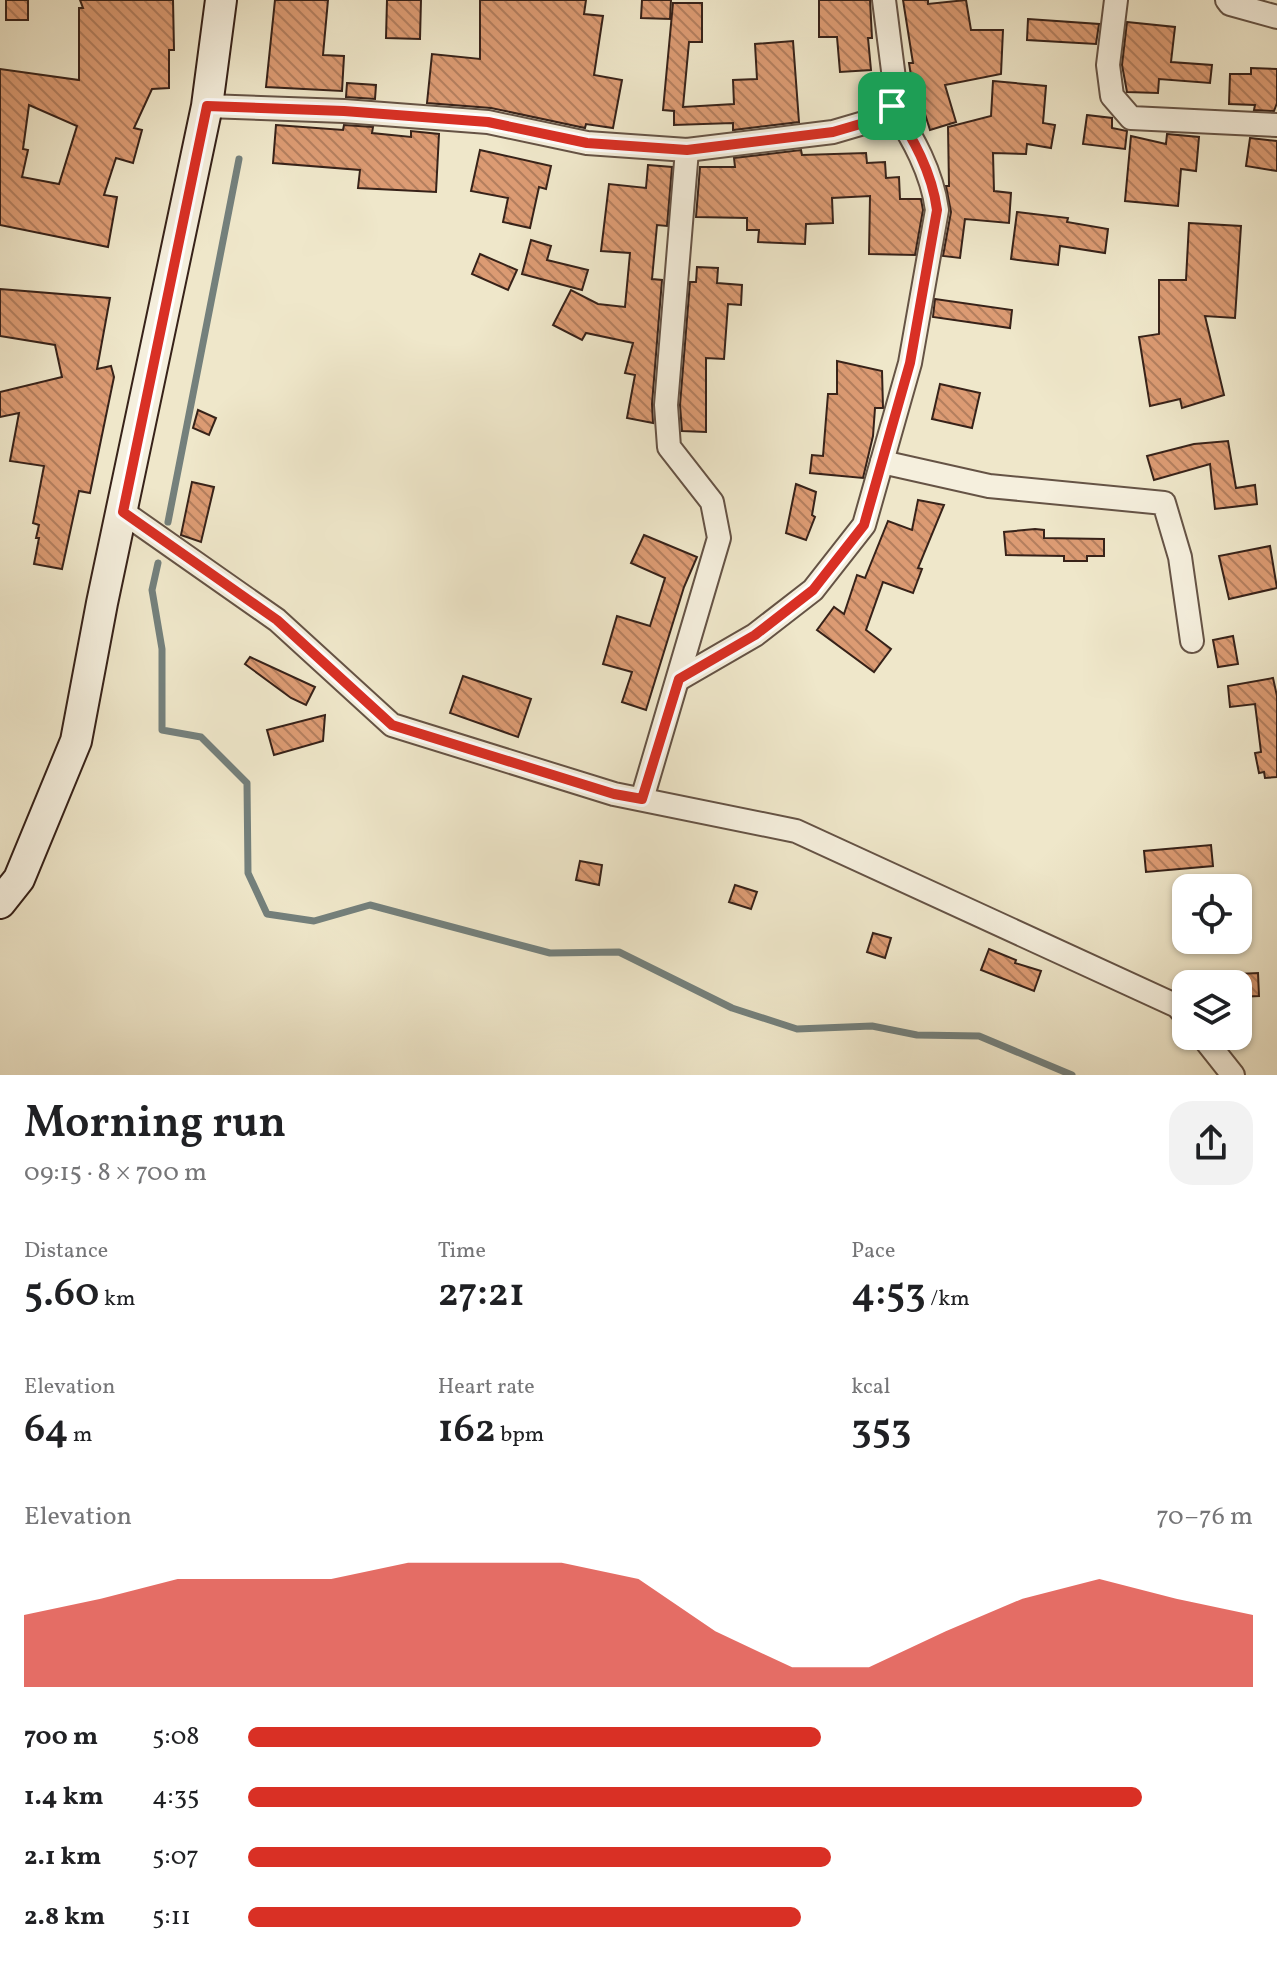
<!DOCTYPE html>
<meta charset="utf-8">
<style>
body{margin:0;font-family:Vollkorn,serif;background:#f2f2f2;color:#202124;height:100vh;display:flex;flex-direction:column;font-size:30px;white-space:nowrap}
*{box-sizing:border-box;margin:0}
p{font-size:26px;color:#757577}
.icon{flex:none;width:44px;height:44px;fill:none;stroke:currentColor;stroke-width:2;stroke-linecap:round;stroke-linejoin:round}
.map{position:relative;height:1075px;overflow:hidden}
.drawer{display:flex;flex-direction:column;background:#fff;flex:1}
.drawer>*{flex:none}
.fabs{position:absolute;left:1172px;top:874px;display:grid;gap:16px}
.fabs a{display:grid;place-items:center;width:80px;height:80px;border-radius:16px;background:#fff;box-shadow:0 2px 6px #0004;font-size:40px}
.pin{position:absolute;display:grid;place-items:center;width:68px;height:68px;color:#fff;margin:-34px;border-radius:16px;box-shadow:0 4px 12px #0006}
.round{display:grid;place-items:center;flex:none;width:84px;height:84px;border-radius:24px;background:#f2f2f2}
.overview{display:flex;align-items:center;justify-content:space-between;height:136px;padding:0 24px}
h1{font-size:44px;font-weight:600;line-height:60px}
.stats{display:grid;grid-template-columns:repeat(3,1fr);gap:12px;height:136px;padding:8px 24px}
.stats div{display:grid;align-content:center}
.stats b{font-size:40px;font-weight:600}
.stats small{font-size:22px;font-weight:400}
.stats p{font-size:22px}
.chart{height:224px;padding:16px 24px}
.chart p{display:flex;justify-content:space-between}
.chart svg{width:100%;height:144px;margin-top:8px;fill:#d93025;opacity:.7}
ul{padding:0 24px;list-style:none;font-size:26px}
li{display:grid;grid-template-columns:128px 96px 1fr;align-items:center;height:60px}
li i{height:20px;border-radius:10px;background:#d93025}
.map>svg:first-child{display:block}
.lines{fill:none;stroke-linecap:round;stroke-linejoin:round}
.stream{stroke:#74807c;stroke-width:7}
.building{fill:url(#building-back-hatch);stroke:#372219;stroke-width:2;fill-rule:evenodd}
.minor-casing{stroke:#655345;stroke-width:26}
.secondary-casing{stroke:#372219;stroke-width:34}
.minor{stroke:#f5efdd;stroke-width:22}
.secondary{stroke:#f5efdd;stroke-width:30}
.route-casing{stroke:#fff;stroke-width:16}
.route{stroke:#d93025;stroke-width:10}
</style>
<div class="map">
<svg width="1277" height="1075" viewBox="0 0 1277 1075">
<defs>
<pattern id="building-back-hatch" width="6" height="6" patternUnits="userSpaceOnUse" patternTransform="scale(2)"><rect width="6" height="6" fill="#dc9b73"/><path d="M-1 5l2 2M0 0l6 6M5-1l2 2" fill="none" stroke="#b37e5e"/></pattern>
</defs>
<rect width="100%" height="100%" fill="#efe7ca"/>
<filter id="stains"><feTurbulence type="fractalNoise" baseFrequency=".0025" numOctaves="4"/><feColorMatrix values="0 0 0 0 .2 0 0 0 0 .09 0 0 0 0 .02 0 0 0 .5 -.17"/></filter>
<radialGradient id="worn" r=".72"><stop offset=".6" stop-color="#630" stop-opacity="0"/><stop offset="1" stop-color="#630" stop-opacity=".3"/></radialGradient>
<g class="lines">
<g class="stream">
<path d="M168,522l71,-363"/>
<path d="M158,563l-6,27 10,59v81l39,7 46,46 1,90 19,41 47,7 56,-16 180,48 69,-1 113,56 65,21 75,-3 45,9 62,1 93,39"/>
</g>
</g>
<g class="building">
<rect x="6" y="0" width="22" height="20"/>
<path d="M80,0h93l1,50h-5v38l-17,1 -18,39 8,2 -9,33 -17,-5 -12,37 13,2 -9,50 -108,-22v-156l79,11v-72h4zM29,105l48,21 -18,58 -37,-7 6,-27 -5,-1z"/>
<path d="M275,0h53l-5,55 21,1 -2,35 -76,-4z"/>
<path d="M387,0h34l-1,39 -34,-1z"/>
<path d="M480,0h106l-2,14 19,2 -9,59 28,5 -9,48 -27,-4 -1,4 -94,-20 -64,-5 5,-49 48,5z"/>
<path d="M642,0h29l-1,19 -29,-1z"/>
<path d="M819,0h51l2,38h-4l3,32 -31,2 -3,-35h-18z"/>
<path d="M903,0h25v4l38,-4 5,30h32l-2,44 -56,11 11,37 -26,8 -11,-35h-5l-5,-32h4z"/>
<path d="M673,3h29v39h-13l-6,65 51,-3 -1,-24 24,-1 -2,-35 38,-3 6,81 -66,8v-7l-59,2v-14l-11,-1z"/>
<path d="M1028,19l71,5 -3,20 -69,-4z"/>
<path d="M1127,22l48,5 -4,35 41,3 -2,18 -51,-4 -1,14 -31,-1 -5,-27z"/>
<path d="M1251,68l26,1v34l-3,8 -20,-1 1,-5 -26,-1 1,-30h21z"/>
<path d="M993,81l53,5 -3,37 12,2 -4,23 -24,-4 -1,10 -33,-1 1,38 17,2 -2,30 -44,-4 -5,39 -17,-2 8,-44 -5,-26h3l-1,-59 43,-11z"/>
<path d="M347,83l29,2 -1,14 -29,-2z"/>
<path d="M1087,115l25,3v10l15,3 -2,18 -42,-5z"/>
<path d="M276,125l67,5 1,-5 29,2 -1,6 39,4v-6l28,3 -3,58 -78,-4 2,-18 -87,-7z"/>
<path d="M1167,134l32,3 -3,34 -15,-2 -3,37 -53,-5 6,-65 35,8z"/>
<path d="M1250,138l27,3v30l-31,-5z"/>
<path d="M480,150l71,16 -5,23 -7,-2 -9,41 -27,-6 5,-24 -37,-7z"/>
<path d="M801,150l1,5 64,-2 1,10 18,-1 1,16 13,-1 1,22h21l2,11 -8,45 -46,-1 1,-58 -38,2 1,25 -27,1 -1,20 -47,-2 1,-12h-12v-12l-51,-1 4,-50h35l-1,-9z"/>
<path d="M648,165l24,2 -5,59 -10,-1 -5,54 10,1 -10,124 1,19 -26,-5 8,-43 -10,-2 8,-30 -47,-10 -4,7 -29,-15 18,-35 27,14 27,3 5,-54 -29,-2 8,-67 37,4z"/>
<path d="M1017,212l51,6 -1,4 41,7 -3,24 -45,-7 -2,19 -47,-6z"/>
<path d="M1189,223l52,3 -6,92 -30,-2 19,79 -42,13 -2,-9 -30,7 -11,-69 20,-3v-54h27z"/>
<path d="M531,240l20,6 -4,14 41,10 -6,20 -60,-16z"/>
<path d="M480,254l37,16 -9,20 -36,-16z"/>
<path d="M697,267l21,1 -1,15 25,2 -1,20 -13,-1 -4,55 -18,-1v74l-24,-1 -2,-26 10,-123h6z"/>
<path d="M0,289l110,9 -13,71 14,-3 3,11 -24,116 -11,-2 -17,78 -28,-5 5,-26h-3l3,-13 -6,-2 11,-57 -34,-5 9,-48 -19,4v-25l62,-15 -7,-32 -55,-9z"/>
<path d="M935,299l77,11 -2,18 -77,-11z"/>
<path d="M837,361l45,10 1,37h-8l-2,28 -10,42 -53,-5 2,-18 11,1 5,-62h9z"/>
<path d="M940,384l40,9 -8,35 -40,-9z"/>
<path d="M198,410l18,8 -7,17 -16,-7z"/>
<path d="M1228,441l8,47 19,-3 2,19 -42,5 -5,-45 -56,16 -7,-24 47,-12z"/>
<path d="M192,482l22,5 -13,55 -20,-7z"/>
<path d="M796,484l20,8 -4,23 3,2 -9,23 -20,-7z"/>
<path d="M918,500l26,5 -26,63 4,1 -9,24 -30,-11 -17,48 25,19 -17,23 -57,-42 17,-23 10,7 13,-39 8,3 23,-57 24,9z"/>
<path d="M1035,529l9,1v8l60,1v17h-17v5h-23v-5l-58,-1 -2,-23z"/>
<path d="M644,535l53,22 -13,30 -38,123 -24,-8 10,-30 -29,-8 14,-48 33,10 15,-48 -34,-15z"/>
<path d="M1270,546l7,42 -48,11 -10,-43z"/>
<path d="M1233,636l5,28 -20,3 -5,-27z"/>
<path d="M250,657l65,30 -9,18 -15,-7 -46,-34z"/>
<path d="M463,676l68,23 -13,38 -68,-24z"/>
<path d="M1273,678l4,18v81l-12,1 -1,-6 -5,1 -4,-20 6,-1 -6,-48 -25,3 -2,-21z"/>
<path d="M325,715l-2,26 -49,14 -7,-25z"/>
<path d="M1211,845l2,21 -67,6 -2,-21z"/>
<path d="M580,861l22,4 -3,20 -23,-5z"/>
<path d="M735,885l22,7 -6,17 -22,-7z"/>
<path d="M873,933l18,5 -6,20 -18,-6z"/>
<path d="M989,949l27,11 -1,3 26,8 -7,20 -53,-21z"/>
<path d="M1258,973l1,23 -21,1v-23z"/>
</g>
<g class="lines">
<defs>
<g id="minor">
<path d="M1116,0l-8,65 4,31 19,22 146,7"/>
<path d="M1227,0l3,4 47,13"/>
<path d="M207,106l137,5 144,11 99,21 100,7 146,-18 41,-12 18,-14 4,-12 -12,-94"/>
<path d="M882,462l107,24 175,17 16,54 12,84"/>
<path d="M123,512l154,108 115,105 222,69 182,37 381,175 9,10"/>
<path d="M679,679l76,-44 58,-45 51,-65 46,-162 27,-153c-5,-38 -24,-72 -45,-104"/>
<path d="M642,799l77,-261 -7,-36 -43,-55 -3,-42 21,-255"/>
<path d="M1202,1036l31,39"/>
</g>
<path id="secondary" d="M0,903l19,-24 57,-138 26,-138 105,-497 14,-106"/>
</defs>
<use href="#minor" class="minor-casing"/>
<use href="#secondary" class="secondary-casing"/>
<use href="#minor" class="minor"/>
<use href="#secondary" class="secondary"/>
</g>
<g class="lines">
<defs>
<path id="route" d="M207,106l137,5 144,11 99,21 100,7 146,-18 41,-12 18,-14c21,32 40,66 45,104l-27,153 -46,162 -51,65 -58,45 -76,44 -37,120 -28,-5 -222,-69 -115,-105 -154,-108z"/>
</defs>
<use href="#route" class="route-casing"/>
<use href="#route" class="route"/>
</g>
<rect width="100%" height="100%" filter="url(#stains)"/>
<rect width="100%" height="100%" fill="url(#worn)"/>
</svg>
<div class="fabs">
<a><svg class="icon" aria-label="locate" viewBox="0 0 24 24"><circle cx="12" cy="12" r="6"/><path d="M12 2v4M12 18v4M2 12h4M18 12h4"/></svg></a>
<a><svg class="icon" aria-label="layers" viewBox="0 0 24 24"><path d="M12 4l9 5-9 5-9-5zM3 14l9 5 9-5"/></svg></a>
</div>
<div class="pin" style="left:892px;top:106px;background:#1e9e55"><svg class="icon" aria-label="arrive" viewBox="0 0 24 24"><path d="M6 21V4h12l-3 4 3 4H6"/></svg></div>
</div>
<section class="drawer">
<div class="overview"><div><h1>Morning run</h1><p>09:15 · 8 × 700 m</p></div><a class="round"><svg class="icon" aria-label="share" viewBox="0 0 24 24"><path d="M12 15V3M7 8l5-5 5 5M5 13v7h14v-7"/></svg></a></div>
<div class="stats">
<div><p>Distance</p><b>5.60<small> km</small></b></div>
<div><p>Time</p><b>27:21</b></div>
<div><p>Pace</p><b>4:53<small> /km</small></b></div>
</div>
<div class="stats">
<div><p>Elevation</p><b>64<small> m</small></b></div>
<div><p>Heart rate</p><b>162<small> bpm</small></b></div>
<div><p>kcal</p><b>353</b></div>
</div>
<div class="chart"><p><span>Elevation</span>70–76 m</p>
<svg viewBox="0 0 160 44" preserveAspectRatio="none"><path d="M0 44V22L10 17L20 11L30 11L40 11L50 6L60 6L70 6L80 11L90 27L100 38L110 38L120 27L130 17L140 11L150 17L160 22V44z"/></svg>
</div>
<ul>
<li><b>700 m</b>5:08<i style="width:57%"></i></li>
<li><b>1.4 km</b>4:35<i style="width:89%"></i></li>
<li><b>2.1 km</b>5:07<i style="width:58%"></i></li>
<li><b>2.8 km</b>5:11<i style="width:55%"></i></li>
</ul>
</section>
